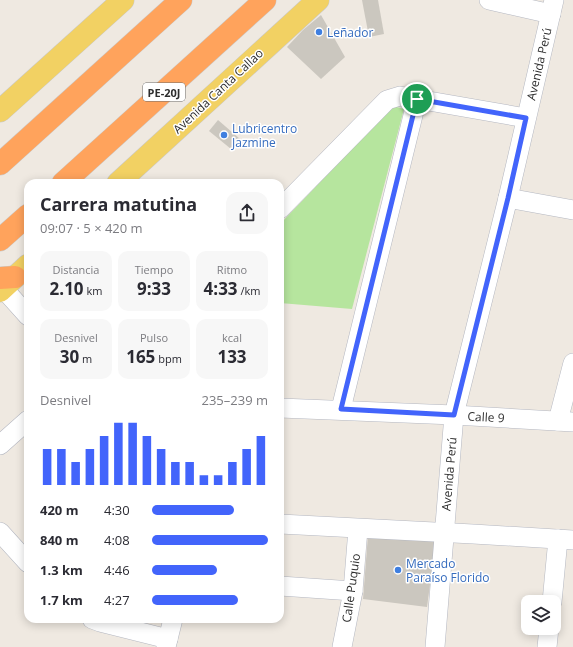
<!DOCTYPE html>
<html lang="es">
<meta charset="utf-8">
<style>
body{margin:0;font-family:"Open Sans",sans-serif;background:#f7f7f7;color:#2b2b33;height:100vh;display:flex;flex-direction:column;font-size:15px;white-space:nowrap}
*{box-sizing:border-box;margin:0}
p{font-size:13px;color:#7c7c81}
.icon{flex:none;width:22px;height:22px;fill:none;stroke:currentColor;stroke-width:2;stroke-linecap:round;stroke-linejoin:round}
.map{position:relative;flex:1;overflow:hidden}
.details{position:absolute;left:24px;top:179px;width:260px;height:444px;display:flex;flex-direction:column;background:#fff;border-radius:12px;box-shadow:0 2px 10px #0003}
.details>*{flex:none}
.buttons{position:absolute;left:521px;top:595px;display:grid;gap:8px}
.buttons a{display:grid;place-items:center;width:40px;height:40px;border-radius:8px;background:#fff;box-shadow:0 2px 10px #0003;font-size:20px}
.pin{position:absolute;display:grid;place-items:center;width:34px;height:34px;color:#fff;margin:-17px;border:2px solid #fff;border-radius:50%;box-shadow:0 1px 4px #0007}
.round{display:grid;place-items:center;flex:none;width:42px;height:42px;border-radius:12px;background:#f7f7f7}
.overview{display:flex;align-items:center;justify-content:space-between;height:68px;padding:0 16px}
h1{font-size:18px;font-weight:700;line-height:30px}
.metrics{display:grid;grid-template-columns:repeat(3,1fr);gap:6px;height:68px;padding:4px 16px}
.metrics div{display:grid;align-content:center;border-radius:10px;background:#f7f7f7;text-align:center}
.metrics b{font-size:17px;font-weight:700}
.metrics small{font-size:11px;font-weight:400}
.metrics p{font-size:11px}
.chart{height:112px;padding:8px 16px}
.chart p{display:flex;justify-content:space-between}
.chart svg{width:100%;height:72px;margin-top:4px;stroke:#4264fb;stroke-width:6}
ul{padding:0 16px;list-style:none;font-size:13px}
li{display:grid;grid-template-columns:64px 48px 1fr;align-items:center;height:30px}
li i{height:10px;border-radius:5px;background:#4264fb}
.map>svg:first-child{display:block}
.green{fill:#b6e59e}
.building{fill:#cbc7bf}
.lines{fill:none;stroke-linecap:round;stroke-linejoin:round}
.minor-casing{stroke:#b4b7c1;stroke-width:20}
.major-casing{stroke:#c9c9c9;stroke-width:23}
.highway-casing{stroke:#c9c9c9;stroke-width:23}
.minor{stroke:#fff;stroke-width:19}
.major{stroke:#f2d163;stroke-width:22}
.highway{stroke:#ffa35c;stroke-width:22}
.route-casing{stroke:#fff;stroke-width:8}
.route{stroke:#4264fb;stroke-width:5}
.shop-dot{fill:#3f7fe0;stroke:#fff;stroke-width:1.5}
.labels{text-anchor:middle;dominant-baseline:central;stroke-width:3;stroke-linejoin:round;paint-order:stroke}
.shield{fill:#fff;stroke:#6d6d6d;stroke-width:1}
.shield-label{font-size:11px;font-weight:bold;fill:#2e2e2e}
.shop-label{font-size:12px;fill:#366cbe;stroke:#fff;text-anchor:start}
.street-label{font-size:12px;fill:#2e2e2e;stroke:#fff}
</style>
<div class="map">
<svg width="573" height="647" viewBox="0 0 573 647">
<rect width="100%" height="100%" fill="#efe9e1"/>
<path class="green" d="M393,106l11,3 -52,200 -72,-6v-79z"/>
<g class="building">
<path d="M362,0h16l6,34 -15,3z"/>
<path d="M321,15l24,42 -24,22 -34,-32 16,-17z"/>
<path d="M218,120l22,19 -9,10 -22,-18z"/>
<path d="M368,535l68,5 -9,67 -64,-8z"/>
</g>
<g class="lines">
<defs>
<g id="minor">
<path d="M489,0l62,14"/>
<path d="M508,198l65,12"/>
<path d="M280,209l107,-109 13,-4 126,22"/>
<path d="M3,288l25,28"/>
<path d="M280,408l174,7 119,7"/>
<path d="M341,409l76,-310"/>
<path d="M558,421l15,-58"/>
<path d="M0,445l28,-25"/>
<path d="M280,524l193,10 100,6"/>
<path d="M0,532l28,31"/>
<path d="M280,586l73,5"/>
<path d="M552,602l6,-63"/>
<path d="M92,619l8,3 68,17"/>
<path d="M166,647l7,-28"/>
<path d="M342,647l11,-56 5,-62"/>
<path d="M435,647l19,-232 54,-217 46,-198"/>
<path d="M547,647l2,-19"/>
</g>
<g id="major">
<path d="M0,111l123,-111"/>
<path d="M118,183l200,-183"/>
<path d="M0,291l28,-26"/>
</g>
<g id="highway">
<path d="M0,164l181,-164"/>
<path d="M63,183l202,-183"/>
<path d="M0,240l28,-25"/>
<path d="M0,278l15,-1"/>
</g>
</defs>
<use href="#minor" class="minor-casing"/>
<use href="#major" class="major-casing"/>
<use href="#highway" class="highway-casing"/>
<use href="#minor" class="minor"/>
<use href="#major" class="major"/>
<use href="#highway" class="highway"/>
</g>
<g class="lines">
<defs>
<path id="route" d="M417,99l109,19 -18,80 -54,217 -113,-6z"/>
</defs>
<use href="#route" class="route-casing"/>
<use href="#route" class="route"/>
</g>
<g class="shop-dot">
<circle cx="319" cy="32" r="4"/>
<circle cx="224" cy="135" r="4"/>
<circle cx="398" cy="570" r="4"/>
</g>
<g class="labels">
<rect class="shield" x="143" y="83" width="42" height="18" rx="3"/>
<g class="shield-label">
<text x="164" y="92">PE-20J</text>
</g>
<g class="shop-label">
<text x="327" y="32">Leñador</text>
<text x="232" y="128">Lubricentro<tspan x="232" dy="14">Jazmine</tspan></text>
<text x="406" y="563">Mercado<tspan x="406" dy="14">Paraíso Florido</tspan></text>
</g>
<g class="street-label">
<text transform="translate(539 64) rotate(-77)">Avenida Perú</text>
<text transform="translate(218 91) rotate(-43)">Avenida Canta Callao</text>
<text transform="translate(486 417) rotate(3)">Calle 9</text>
<text transform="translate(449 474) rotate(-85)">Avenida Perú</text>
<text transform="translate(351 588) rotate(-82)">Calle Puquio</text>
</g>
</g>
</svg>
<div class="buttons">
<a><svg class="icon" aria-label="layers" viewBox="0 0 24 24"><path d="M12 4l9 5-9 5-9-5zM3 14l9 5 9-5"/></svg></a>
</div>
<div class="pin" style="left:417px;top:99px;background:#1e9e55"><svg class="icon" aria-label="arrive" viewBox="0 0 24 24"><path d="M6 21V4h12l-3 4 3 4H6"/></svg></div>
<section class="details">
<div class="overview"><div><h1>Carrera matutina</h1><p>09:07 · 5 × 420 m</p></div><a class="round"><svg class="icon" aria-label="share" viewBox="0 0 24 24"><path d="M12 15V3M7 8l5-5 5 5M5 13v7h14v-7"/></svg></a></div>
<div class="metrics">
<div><p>Distancia</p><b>2.10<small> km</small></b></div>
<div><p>Tiempo</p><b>9:33</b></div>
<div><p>Ritmo</p><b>4:33<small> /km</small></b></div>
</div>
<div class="metrics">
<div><p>Desnivel</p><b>30<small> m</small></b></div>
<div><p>Pulso</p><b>165<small> bpm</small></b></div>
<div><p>kcal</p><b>133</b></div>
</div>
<div class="chart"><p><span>Desnivel</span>235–239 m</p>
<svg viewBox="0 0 160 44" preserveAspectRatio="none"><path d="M5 44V22M15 44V22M25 44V30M35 44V22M45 44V14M55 44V6M65 44V6M75 44V14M85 44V22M95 44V30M105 44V30M115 44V38M125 44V38M135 44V30M145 44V22M155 44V14"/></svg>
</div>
<ul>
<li><b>420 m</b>4:30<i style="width:71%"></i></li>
<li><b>840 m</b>4:08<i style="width:100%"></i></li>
<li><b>1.3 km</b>4:46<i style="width:56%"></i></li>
<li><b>1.7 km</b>4:27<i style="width:74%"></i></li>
</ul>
</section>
</div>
